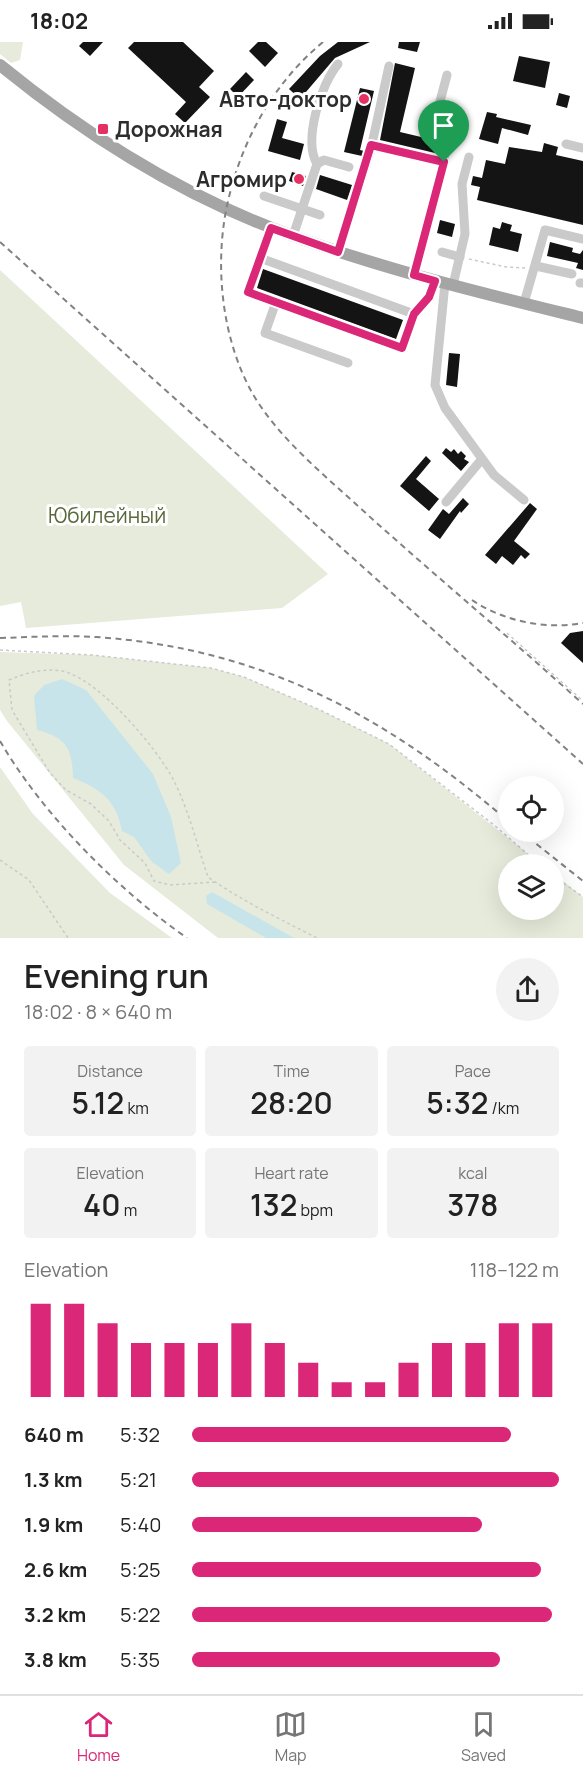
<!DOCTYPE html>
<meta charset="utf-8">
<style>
body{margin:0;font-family:Manrope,sans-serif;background:#f2f2f2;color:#222;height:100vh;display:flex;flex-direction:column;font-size:22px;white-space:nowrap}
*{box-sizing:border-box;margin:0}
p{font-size:20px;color:#767676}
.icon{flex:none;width:33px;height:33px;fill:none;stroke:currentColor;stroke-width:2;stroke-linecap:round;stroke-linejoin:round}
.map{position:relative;height:896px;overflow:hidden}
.side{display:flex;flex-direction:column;background:#fff;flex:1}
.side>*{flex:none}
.tools{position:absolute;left:498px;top:734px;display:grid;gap:12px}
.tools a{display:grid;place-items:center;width:66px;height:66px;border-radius:50%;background:#fff;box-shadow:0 6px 24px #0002;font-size:30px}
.pin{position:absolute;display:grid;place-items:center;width:51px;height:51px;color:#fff;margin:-62px -26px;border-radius:50% 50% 50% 0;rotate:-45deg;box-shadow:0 0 6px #0007}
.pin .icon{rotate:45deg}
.round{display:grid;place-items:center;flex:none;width:63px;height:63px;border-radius:32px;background:#f2f2f2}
.headline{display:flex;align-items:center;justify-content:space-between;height:102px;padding:0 24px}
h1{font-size:33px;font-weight:600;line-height:45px}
.stats{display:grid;grid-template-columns:repeat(3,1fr);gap:9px;height:102px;padding:6px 24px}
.stats div{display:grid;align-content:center;border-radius:6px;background:#f2f2f2;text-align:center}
.stats b{font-size:30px;font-weight:600}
.stats small{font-size:16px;font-weight:400}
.stats p{font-size:16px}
.chart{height:168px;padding:12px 24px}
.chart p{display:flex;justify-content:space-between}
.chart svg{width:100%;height:108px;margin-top:6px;stroke:#db2777;stroke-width:6}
ul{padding:0 24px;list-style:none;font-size:20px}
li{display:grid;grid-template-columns:96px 72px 1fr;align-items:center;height:45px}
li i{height:15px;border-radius:8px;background:#db2777}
.status{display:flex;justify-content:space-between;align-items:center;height:42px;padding:0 30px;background:#fff;direction:ltr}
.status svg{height:16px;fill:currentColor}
.menu{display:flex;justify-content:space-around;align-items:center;height:84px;border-top:2px solid #e0e0e0;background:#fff;font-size:16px;color:#767676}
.menu a{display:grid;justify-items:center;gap:3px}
.menu .current{color:#db2777}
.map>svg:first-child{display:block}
.green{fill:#e7ebdb}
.water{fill:#c7e4eb}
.building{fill:#141414}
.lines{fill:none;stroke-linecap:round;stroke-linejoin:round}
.path{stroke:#cacaca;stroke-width:1.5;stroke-dasharray:3 3;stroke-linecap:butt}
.minor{stroke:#cacaca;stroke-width:9}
.major{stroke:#a5a5a5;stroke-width:12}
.rail{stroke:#828282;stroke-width:2;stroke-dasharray:6 4.5;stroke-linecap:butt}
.route-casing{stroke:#fff;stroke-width:12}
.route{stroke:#db2777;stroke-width:8}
.poi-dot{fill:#e33162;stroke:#fff;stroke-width:2}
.labels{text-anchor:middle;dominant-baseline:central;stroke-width:6;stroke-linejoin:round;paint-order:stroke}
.poi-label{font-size:21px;font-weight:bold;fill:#2d2d2d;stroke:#fff;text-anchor:end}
.park-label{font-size:21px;fill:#5a683c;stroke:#fff}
</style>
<div class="status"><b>18:02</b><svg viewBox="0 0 49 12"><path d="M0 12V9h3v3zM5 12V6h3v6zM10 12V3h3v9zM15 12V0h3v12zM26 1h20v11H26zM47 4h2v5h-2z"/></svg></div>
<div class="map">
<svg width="583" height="896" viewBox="0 0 583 896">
<rect width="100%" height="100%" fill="#fff"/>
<g class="green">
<path d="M0,0h23l-3,18 -9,3 -11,-9z"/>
<path d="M0,228l40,37 288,267 -46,34 -256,20 -5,-26 -21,4z"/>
<path d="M0,610l92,3 119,13 33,9 76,33 69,34 152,120h-33v45h46v-35l29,23v41h-365l-94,-73 -117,-144 -7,-11z"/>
<path d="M0,725l33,47 77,79 62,45h-172z"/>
</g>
<g class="water">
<path d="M62,637l24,11 67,84 18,43 10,46 -12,11 -17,-12 -18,-25 -12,-6c-6,-31 -21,-42 -49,-53 -1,-30 -6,-40 -36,-48l-3,-34 10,-11z"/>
<path d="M212,850l82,46h-28l-59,-34 -1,-8z"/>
</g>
<g class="building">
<path d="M83,0h20l-13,14 -11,-10z"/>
<path d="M134,0h49l31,29 -15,16 11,10 -25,26 -10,-9 11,-12 -58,-54z"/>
<path d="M258,0h8l12,11 -13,14 -16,-16z"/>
<path d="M338,0h32l-35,16 -35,41 -11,-10 31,-33z"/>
<path d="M399,0h21l-3,10 -19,-4z"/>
<path d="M519,14l31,6 -5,26 -32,-7z"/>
<path d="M395,21l20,5 -15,64 38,9 -3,12 -55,-13z"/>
<path d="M246,30l8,8 -16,17 -8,-8z"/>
<path d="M360,46l14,3 -14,59 4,1 -2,5 -18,-4z"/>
<path d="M559,51l11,3 -3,12 -11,-3z"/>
<path d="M487,70l10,2 -1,3 35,8 -3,10 -26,-7 -4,16 -19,-5z"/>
<path d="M277,77l10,3 -5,16 22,6 -4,16 -32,-9z"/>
<path d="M544,101l14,4 -2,8 27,6v64l-106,-25 3,-13 -9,-2 2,-9 9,2 4,-18 19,4 4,-17 33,5z"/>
<path d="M292,130l14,4 -3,10 -14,-5z"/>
<path d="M320,133l32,10 -5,15 -31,-11z"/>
<path d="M440,178l15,4 -3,13 -15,-4z"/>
<path d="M502,180l10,3 -2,6 12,3 -4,18 -29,-7 4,-18 7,2z"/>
<path d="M550,200l23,6 -1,4 8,2 3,-4v20l-7,-2 2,-5 -31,-7z"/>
<path d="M263,227l140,51 -7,19 -139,-51z"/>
<path d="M449,311l11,1 -3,33 -11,-2z"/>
<path d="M446,406l5,4 3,-3 4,5 3,-3 5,5 -2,3 5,3 -8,9 -19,-18z"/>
<path d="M426,414l5,5 -15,18 23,20 -10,12 -29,-25z"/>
<path d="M463,456l6,6 -8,9 -1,-2 -20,28 -12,-9 15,-21 6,5z"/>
<path d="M530,461l7,6 -23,32 16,13 -5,5 -4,-4 -8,10 -11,-9 -6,8 -11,-9z"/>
<path d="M583,589v32l-22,-20 9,-10z"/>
</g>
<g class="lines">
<g class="path">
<path d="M469,217l37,8 20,1"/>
<path d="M507,591l76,68"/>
<path d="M0,608l92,5 119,13 33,9 76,33 69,34 105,81 45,39"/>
<path d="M0,818l29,20 39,58"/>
<path d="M554,834l29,21"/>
<path d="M215,840l-45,3 -16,-4 -9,-18 -25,-23 -11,-19 -18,-17 -25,-14 -16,-17 -38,-63 -3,-30c17,-7 33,-12 53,-9 36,7 96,78 112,110 15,30 23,64 34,96 34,24 72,42 109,61"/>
</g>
<g class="minor">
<path d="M566,102l17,4"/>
<path d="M371,103l73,17"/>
<path d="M317,122l7,-4 25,7"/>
<path d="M264,154l56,19"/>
<path d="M271,186l-23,64 153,56 13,-34 15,-17 6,-16"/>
<path d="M293,194l24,-72c-14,-24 4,-80 21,-100"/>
<path d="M338,210l32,-99 19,-87"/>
<path d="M442,210l18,5"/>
<path d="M260,216l154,56"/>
<path d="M536,224l36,8"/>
<path d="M414,233l33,-129 -8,-41 8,-30"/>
<path d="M445,241l-10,102 10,23 49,67 30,25"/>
<path d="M580,241h3"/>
<path d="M453,243l12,-51 -3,-50 7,-27"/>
<path d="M276,260l-11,31 83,30"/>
<path d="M524,261l21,-73 38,9"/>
<path d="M446,460l36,-43"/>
</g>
<path class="major" d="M0,23c82,67 173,125 272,163 101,39 206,64 311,90"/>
<g class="rail">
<path d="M323,0c-47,39 -78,92 -93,151 -17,64 -10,145 24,203 26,43 68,77 105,111 74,67 150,130 224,197"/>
<path d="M0,200l583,522"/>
<path d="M472,558c31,21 74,30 111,23"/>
<path d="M0,596c32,-1 64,-3 96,-1 165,11 290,79 412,184"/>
<path d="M0,699c43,74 117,148 187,197"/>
<path d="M520,789l63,50"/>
</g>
</g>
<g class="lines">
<defs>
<path id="route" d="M371,103l73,17 -30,113 21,6 -6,16 -15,17 -12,34 -154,-56 23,-64 67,24z"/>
</defs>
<use href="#route" class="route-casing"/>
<use href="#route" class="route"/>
</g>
<g class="poi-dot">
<circle cx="364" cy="57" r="6"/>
<rect x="97" y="81" width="12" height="12" rx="3"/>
<circle cx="299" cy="137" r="6"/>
</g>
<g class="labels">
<g class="poi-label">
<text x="352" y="57">Авто-доктор</text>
<text x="115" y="87" text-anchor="start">Дорожная</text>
<text x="287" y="137">Агромир</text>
</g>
<g class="park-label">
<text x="107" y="473">Юбилейный</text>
</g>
</g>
</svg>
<div class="tools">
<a><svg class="icon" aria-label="locate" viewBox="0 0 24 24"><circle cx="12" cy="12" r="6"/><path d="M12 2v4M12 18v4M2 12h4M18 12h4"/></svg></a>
<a><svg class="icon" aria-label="layers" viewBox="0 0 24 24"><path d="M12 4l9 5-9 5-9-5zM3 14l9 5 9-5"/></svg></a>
</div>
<div class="pin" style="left:444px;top:120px;background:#1e9e55"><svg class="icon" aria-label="arrive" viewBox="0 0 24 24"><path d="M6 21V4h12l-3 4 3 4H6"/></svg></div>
</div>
<section class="side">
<div class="headline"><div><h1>Evening run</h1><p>18:02 · 8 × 640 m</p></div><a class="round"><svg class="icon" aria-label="share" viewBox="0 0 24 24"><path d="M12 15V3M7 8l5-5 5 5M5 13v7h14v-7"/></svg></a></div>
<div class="stats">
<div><p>Distance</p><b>5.12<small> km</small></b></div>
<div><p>Time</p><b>28:20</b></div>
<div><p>Pace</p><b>5:32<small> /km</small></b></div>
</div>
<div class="stats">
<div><p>Elevation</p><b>40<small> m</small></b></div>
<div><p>Heart rate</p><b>132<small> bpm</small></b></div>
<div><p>kcal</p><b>378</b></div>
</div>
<div class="chart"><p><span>Elevation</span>118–122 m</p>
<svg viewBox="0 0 160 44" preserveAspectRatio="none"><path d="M5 44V6M15 44V6M25 44V14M35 44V22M45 44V22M55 44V22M65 44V14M75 44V22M85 44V30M95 44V38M105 44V38M115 44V30M125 44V22M135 44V22M145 44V14M155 44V14"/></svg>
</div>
<ul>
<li><b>640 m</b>5:32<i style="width:87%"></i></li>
<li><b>1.3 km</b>5:21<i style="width:100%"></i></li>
<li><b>1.9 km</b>5:40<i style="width:79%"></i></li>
<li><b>2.6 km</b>5:25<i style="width:95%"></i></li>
<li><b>3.2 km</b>5:22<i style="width:98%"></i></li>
<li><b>3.8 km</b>5:35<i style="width:84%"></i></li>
</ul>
</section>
<nav class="menu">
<a class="current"><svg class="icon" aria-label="home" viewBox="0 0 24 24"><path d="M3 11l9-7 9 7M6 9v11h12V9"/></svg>Home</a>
<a><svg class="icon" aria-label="map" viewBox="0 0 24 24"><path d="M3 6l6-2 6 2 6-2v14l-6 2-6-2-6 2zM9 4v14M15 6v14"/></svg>Map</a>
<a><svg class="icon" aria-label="saved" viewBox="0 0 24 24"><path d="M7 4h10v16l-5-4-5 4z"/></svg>Saved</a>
</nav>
